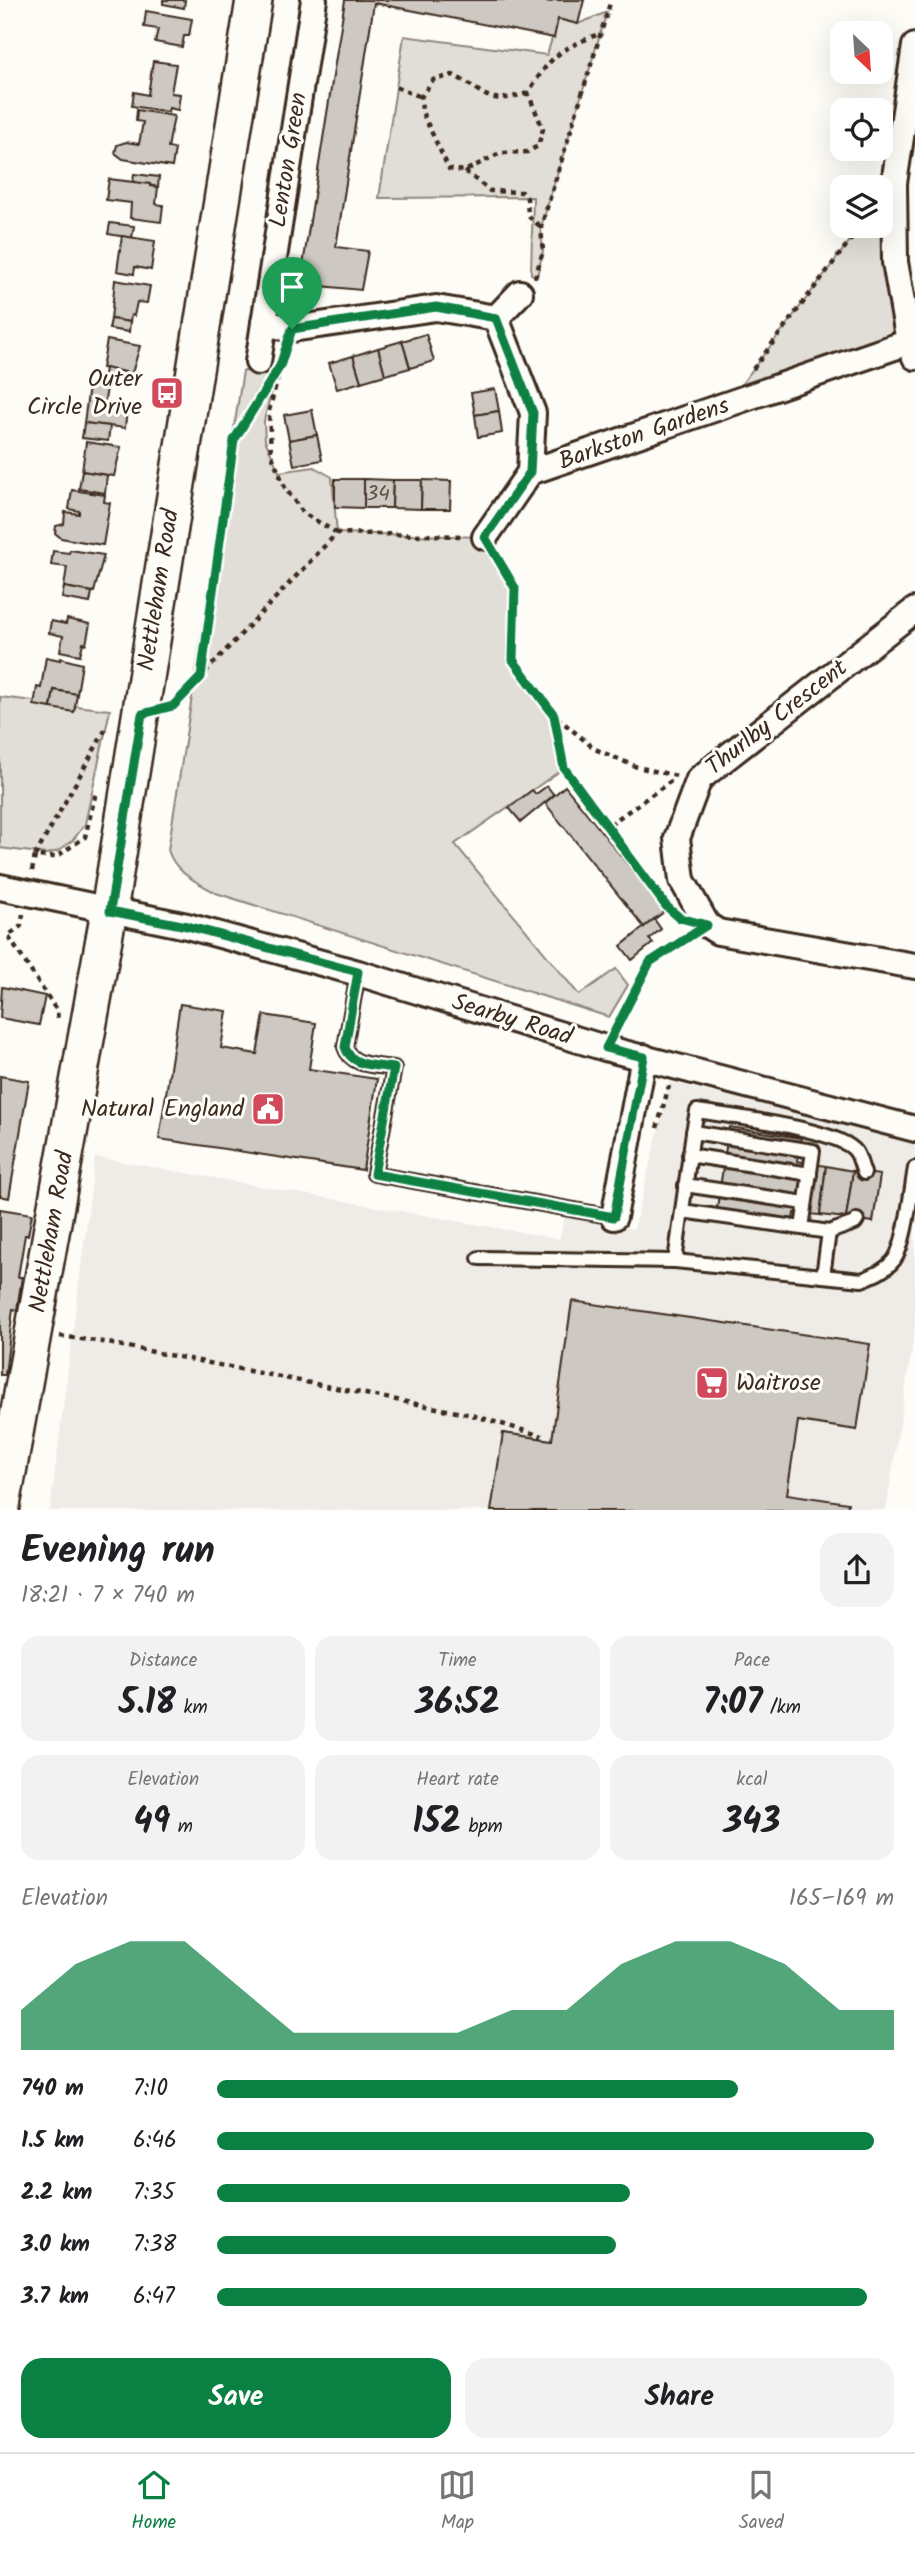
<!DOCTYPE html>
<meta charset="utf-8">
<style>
body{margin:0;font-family:Kalam,sans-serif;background:#f2f2f2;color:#202124;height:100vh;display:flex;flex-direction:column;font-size:26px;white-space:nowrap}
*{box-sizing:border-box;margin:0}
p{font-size:23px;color:#757577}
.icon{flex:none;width:38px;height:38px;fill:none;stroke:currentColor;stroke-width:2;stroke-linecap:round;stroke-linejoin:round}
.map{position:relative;height:1510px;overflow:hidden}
.panel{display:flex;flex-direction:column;background:#fff;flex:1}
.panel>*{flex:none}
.needle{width:46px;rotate:155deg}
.buttons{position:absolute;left:830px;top:21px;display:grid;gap:14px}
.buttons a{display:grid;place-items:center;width:63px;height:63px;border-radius:14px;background:#fff;box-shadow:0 7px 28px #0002;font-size:35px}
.pin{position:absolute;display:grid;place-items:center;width:60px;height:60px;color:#fff;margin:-72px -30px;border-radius:50% 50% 50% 0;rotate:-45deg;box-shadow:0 0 7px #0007}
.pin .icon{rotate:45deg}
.round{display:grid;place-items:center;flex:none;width:74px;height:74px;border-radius:21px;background:#f2f2f2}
.head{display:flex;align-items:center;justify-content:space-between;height:119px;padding:0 21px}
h1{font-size:38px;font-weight:800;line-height:52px}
.stats{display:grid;grid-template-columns:repeat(3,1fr);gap:10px;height:119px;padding:7px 21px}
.stats div{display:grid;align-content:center;border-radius:18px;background:#f2f2f2;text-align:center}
.stats b{font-size:35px;font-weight:800}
.stats small{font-size:19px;font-weight:400}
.stats p{font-size:19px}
.chart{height:196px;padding:14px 21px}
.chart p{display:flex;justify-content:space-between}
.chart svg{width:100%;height:126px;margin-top:7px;fill:#0b8043;opacity:.7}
.button{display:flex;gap:14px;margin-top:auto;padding:14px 21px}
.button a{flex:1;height:80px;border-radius:21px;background:#0b8043;color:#fff;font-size:28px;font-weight:800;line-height:80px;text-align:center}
.button a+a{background:#f2f2f2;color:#202124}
ul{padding:0 21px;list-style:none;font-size:23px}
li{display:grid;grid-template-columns:112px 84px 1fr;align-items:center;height:52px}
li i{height:18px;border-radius:9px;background:#0b8043}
.tabs{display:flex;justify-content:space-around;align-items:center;height:98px;border-top:2px solid #e0e0e0;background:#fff;font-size:19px;color:#757577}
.tabs a{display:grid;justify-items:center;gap:4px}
.tabs .on{color:#0b8043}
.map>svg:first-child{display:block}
.built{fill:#efece7}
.green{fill:#e1ded7;stroke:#8e847a;stroke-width:2}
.building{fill:#cdc8c2;stroke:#3b2a1e;stroke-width:2}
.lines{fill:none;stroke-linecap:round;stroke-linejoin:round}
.service-casing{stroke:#3b2a1e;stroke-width:18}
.minor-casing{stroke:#3b2a1e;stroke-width:30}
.secondary-casing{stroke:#3b2a1e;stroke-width:40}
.path{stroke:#3b2a1e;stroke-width:4.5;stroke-dasharray:5 5;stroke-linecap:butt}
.service{stroke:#fdfcf7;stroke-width:12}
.minor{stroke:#fdfcf7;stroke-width:24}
.secondary{stroke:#fdfcf7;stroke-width:35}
.route-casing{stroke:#fff;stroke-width:14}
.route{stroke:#0b8043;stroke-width:9}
.labels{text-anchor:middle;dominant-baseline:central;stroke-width:6;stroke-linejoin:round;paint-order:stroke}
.number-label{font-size:21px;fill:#605247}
.street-label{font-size:24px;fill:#3b2a1e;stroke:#fdfcf7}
.poi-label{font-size:24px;fill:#3b2a1e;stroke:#fdfcf7;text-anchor:end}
</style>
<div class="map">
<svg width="915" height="1511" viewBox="0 0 915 1511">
<rect width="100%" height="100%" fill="#fdfcf7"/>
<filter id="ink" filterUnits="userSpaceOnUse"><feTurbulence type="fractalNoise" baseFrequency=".0143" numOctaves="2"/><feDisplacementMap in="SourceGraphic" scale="14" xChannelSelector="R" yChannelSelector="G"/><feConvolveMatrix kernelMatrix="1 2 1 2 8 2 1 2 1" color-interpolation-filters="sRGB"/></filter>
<g filter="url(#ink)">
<path class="built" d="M670,1082l245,61v185l-29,182 -836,1 45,-354 464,82 7,-25 68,15z"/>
<g class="green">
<path d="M607,12l-66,215 2,24 -6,25 -6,-2 2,-77 -154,1 25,-162 143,19 11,-36 20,5z"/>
<path d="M894,183l15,159 -184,64 136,-180h19v-25z"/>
<path d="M243,371l33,2 -12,48 1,19 14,32 35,-5 18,10 5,56 148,4 30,51 -1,72 40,55 10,53 -109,76 124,151 37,-26 12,16 -19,32 -393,-124c-19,-11 -41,-20 -48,-43z"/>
<path d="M0,697l110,13 -25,114 -12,16 -15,11 -11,3 -47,-6z"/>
</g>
<g class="building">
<path d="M163,0h22l-1,8 -21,-4z"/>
<path d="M345,0h193l13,2 1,-2h32l-6,24 -20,-5 -4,19 -180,-35 -38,244 32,4 -7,39 -61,-6z"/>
<path d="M146,11l46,8 -3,17h-5l-2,11 -27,-5 3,-13 -14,-2z"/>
<path d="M153,61l23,3 -5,29 9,1 -2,16 -9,-2 -1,4 -36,-6 2,-14 14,3z"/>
<path d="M137,110l37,6 -6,32 7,1 -3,18 -49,-8 -8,-6 2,-8 9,-3 13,2 4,-22 -7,-1z"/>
<path d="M134,174l25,3 -1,10 -25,-5z"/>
<path d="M109,179l41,5v2l8,1 -2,17 7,1 -2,17 -31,-4 1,-15 -25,-3z"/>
<path d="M110,223l24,3 -2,12 -24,-4z"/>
<path d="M122,236l33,5 -4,29 -16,-3 -1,7 -17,-3z"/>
<path d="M115,280l35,6 -3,17 -10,-1 -3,14 -3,-1 -1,7 -19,-3z"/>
<path d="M111,319l19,3 -1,10 -20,-3z"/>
<path d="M426,334l8,27 -24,7 -8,-27z"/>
<path d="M107,340l33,6 -8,27 -30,-5z"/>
<path d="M402,341l8,27 -25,7 -7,-27z"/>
<path d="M378,348l7,27 -24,7 -8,-26z"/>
<path d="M353,356l8,26 -24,7 -8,-26z"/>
<path d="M105,368l23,5 -2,12 -23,-4z"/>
<path d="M89,386l18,2 -3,18 23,3 -2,19 -41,-5z"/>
<path d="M495,389l4,22 -24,4 -4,-22z"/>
<path d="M312,410l5,25 -28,5 -5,-25z"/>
<path d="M499,411l3,22 -24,4 -3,-22z"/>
<path d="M84,423l26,3 -2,15 -26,-3z"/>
<path d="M317,435l5,25 -28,5 -5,-25z"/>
<path d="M86,442l35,5 -7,29 -32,-5z"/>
<path d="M82,471l25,4 -2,18 -26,-4z"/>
<path d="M335,479h29v29l-29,-1z"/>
<path d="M364,479l29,1 -1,28h-28z"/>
<path d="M393,480h29l-1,29 -29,-1z"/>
<path d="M422,480l29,1 -1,28h-29z"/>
<path d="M72,490l33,5 -1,7 6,1 -7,42 -42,-7 -6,-5 1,-7 8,-2 1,-12 14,2v-3l-10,-2z"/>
<path d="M70,550l34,5 -10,37 -30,-5 3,-20 -16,-2 2,-14 16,2z"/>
<path d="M64,587l28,5 -2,11 -28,-5z"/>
<path d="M67,619l23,5 -4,20 -3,-1 -3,12 -20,-4 3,-15 -14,-3 2,-12 15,3z"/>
<path d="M46,657l14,3v-2l22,6 -5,30 -23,-4 -3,18 -17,-3 3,-18 4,1z"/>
<path d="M54,690l23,4 -3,18 -23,-4z"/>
<path d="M547,786l7,9 -33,27 -12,-14 23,-18 4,4z"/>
<path d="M565,786l100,125 -21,16 -99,-124z"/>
<path d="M654,919l7,10 -12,10 4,4 -21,17 -11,-14z"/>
<path d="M2,987l43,9 -6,29 -39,-7z"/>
<path d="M180,1004l47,7 -6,37 36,6 7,-39 52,8 -7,46 68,10 -14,91 -204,-31z"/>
<path d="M0,1076l29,5 -20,117 -9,-2z"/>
<path d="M729,1127l72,11 -4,23 29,5 -6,49 -26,-2 -3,20 -76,-11z"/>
<path d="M826,1166l27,5 -7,47 -26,-3z"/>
<path d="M853,1171l27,4 -7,47 -27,-4z"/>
<path d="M0,1209l32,5 -4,21h-3l-7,42h4l-5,33 -4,-1 -8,66h-5z"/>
<path d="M572,1301l298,43 -13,86 -59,-9 -11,73 61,9 -1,8h-356l12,-78 49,7z"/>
</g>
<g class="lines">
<defs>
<g id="service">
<path d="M358,973l-13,74c6,20 31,18 49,21l-20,106 240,43"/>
<path d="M693,1132l4,-21c30,5 144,18 159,41 4,6 5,14 8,21"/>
<path d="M689,1155l121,19"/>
<path d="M685,1185l120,18"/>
<path d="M802,1228l27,4 -6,44"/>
<path d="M829,1232l26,-9 2,-3"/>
<path d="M479,1258l196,3 187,19c12,-5 23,-9 32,-20 12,-17 17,-70 21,-92"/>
<path d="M675,1261l18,-129 120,19 -11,77 -120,-17"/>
</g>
<g id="minor">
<path d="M496,318l24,-25"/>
<path d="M264,323l28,6 144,-21 60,10 37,95 -3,59 379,-130"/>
<path d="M915,357l-6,-15 -14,-80 -1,-79 21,-137"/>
<path d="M258,362l56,-362"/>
<path d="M485,537l45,-65"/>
<path d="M915,610l-216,169 -22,59 5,42 25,45 11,7 197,34"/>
<path d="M0,887l187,39 171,47 247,75 310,81"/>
<path d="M614,1217l30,-160"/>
</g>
<path id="secondary" d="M1,1511l108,-600 145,-911"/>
</defs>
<use href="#service" class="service-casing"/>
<use href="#minor" class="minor-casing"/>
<use href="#secondary" class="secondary-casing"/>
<g class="path">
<path d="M396,87l25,10"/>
<path d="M528,93c-44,13 -39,1 -75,-18l-20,5 -12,17 1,15 27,57 16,2 35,-18 27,-1 11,-6 5,-17 -15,-36c24,-39 31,-43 73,-60"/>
<path d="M465,171l25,20 32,1 5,6 1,18 13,11"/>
<path d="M535,278l8,-27 -2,-24 70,-227"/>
<path d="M753,369l108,-143"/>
<path d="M278,377l-9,34 2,42 14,35 18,25 34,20"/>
<path d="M497,557l18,31 -1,72 40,55 41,34 42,18 40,9"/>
<path d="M201,676l33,-236 36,-58"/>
<path d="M170,707l3,-1 164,-173 127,3"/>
<path d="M555,716l9,52 42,59 68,-48"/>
<path d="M606,827l63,81"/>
<path d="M35,856l73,-131"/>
<path d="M32,871l3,-15 21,1 29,-20 11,-45"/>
<path d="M23,914l-2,12 -13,10 49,75 1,9"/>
<path d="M615,1029l35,-67 38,-25"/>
<path d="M657,1128l12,-42"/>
<path d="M60,1336l43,6 369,73 70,21"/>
</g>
<use href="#service" class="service"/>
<use href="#minor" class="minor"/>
<use href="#secondary" class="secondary"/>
</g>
</g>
<g class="lines" filter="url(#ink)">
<defs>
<path id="route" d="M436,307l60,11 37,95 -3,59 -45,65 30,51 -2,72 41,55 10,53 102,138 14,12 27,7 -57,37 -44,86 38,9 -30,160 -240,-43 20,-106c-18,-3 -43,-1 -49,-21l13,-75 -171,-46 -77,-15 32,-197 31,-8 28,-29 33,-237 46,-74 12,-37z"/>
</defs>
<use href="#route" class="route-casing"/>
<use href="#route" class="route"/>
</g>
<defs>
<symbol id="bus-square" viewBox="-11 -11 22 22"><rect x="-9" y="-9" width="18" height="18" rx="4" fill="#d1495b" stroke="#fdfcf7"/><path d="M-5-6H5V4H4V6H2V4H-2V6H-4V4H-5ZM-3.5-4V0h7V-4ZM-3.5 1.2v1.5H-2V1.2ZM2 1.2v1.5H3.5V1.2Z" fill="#fff"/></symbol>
<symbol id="civic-square" viewBox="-11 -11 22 22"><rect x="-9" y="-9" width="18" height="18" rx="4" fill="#d1495b" stroke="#fdfcf7"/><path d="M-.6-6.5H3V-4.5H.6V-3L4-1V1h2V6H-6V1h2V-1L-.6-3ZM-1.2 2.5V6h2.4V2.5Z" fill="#fff"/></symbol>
<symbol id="supermarket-square" viewBox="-11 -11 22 22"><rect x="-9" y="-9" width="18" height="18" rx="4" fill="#d1495b" stroke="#fdfcf7"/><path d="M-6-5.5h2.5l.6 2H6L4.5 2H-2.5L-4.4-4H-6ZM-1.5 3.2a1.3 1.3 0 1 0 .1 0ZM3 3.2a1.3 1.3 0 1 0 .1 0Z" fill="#fff"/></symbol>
</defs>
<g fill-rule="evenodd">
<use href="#bus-square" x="148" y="374" width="38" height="38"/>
<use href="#civic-square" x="249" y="1090" width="38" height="38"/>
<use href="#supermarket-square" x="693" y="1364" width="38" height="38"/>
</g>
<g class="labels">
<g class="number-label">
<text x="378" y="494">34</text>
</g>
<g class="street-label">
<text transform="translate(289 160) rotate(-81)">Lenton Green</text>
<text transform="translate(644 434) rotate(-19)">Barkston Gardens</text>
<text transform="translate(159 590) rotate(-81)">Nettleham Road</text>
<text transform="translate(777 718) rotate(-38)">Thurlby Crescent</text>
<text transform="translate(512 1020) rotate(17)">Searby Road</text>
<text transform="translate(52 1232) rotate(-80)">Nettleham Road</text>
</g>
<g class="poi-label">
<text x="142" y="379">Outer<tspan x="142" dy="28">Circle Drive</tspan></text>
<text x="244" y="1109">Natural England</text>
<text x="736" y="1383" text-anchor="start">Waitrose</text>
</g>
</g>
</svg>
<div class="buttons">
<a><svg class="needle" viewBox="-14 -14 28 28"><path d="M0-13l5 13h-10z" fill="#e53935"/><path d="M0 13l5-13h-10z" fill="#757577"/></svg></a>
<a><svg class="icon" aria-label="locate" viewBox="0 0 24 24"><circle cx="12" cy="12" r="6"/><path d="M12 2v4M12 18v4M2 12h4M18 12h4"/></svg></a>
<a><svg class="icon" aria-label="layers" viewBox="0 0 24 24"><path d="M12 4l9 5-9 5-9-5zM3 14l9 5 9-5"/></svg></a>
</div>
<div class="pin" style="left:292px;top:329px;background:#1e9e55"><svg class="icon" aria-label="arrive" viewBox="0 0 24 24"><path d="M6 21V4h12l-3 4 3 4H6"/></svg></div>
</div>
<section class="panel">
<div class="head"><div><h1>Evening run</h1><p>18:21 · 7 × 740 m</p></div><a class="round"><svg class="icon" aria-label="share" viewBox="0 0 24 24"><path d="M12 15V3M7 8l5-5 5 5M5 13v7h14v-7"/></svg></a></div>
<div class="stats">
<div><p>Distance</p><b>5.18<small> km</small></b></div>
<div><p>Time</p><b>36:52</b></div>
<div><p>Pace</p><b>7:07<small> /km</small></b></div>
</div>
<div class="stats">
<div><p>Elevation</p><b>49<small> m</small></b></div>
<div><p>Heart rate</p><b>152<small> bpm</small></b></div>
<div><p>kcal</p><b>343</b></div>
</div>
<div class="chart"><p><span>Elevation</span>165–169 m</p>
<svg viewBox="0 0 160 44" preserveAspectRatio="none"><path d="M0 44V30L10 14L20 6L30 6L40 22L50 38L60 38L70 38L80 38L90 30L100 30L110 14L120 6L130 6L140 14L150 30L160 30V44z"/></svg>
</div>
<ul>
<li><b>740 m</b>7:10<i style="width:77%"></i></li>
<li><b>1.5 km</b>6:46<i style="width:97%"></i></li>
<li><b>2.2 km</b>7:35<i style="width:61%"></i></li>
<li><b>3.0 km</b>7:38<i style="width:59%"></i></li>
<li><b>3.7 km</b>6:47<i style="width:96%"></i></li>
</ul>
<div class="button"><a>Save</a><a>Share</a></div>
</section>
<nav class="tabs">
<a class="on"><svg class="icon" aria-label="home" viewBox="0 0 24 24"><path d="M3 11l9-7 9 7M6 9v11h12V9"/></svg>Home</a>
<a><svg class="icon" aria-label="map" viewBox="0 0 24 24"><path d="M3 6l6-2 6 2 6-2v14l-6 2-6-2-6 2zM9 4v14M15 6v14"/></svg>Map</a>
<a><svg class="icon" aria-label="saved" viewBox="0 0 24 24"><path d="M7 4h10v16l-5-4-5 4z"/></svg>Saved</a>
</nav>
